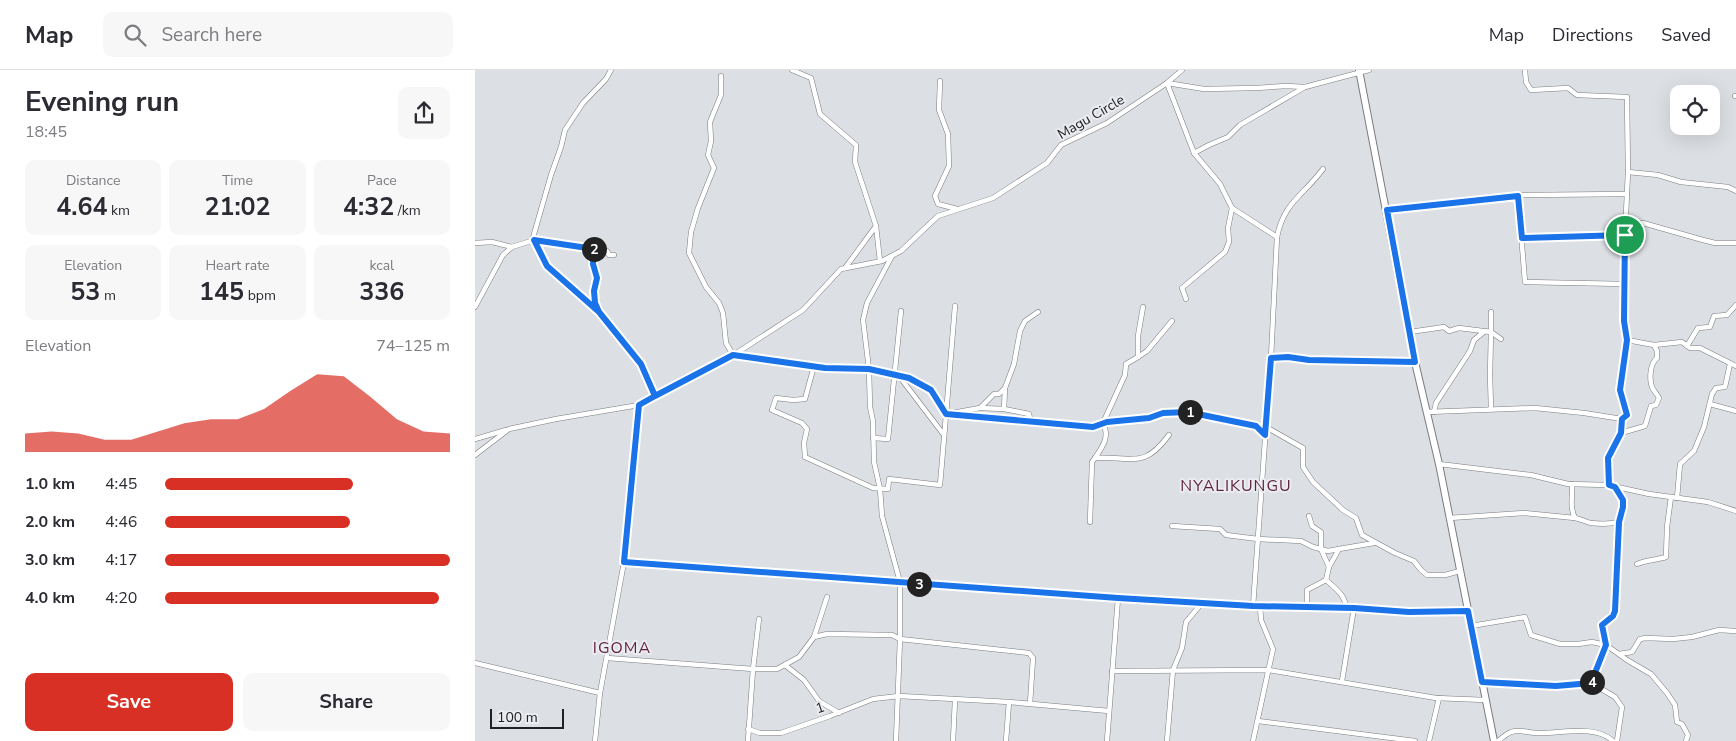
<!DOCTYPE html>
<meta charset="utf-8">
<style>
body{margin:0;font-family:"Nunito Sans",sans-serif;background:#f7f7f7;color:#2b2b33;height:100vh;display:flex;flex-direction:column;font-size:19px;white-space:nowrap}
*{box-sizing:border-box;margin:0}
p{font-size:16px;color:#7c7c81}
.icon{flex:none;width:28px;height:28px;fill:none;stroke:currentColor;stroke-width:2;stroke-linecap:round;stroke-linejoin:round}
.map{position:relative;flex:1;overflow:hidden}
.side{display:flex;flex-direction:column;background:#fff;width:475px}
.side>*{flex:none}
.tools{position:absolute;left:1195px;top:15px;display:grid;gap:10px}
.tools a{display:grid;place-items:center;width:50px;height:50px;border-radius:10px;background:#fff;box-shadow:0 5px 20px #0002;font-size:25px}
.scale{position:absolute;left:15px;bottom:12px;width:74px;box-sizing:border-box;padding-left:5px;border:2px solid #202122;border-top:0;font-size:14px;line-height:18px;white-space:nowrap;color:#202122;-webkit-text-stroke:4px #eaecf0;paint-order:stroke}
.pin{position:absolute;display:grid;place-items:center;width:42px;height:42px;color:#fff;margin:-21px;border:2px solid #fff;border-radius:50%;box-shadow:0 1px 5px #0007}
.km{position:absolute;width:25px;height:25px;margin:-12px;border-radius:50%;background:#222;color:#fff;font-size:14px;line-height:25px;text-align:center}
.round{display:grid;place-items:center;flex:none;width:52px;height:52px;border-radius:10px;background:#f7f7f7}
.headline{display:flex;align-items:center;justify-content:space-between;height:85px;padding:0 25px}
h1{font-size:28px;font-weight:700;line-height:38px}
.figures{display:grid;grid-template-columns:repeat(3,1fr);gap:8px;height:85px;padding:5px 25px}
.figures div{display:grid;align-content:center;border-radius:10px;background:#f7f7f7;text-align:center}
.figures b{font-size:25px;font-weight:700}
.figures small{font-size:14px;font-weight:400}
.figures p{font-size:14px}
.chart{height:140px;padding:10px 25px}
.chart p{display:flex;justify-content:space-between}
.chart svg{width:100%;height:90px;margin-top:5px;fill:#d93025;opacity:.7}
.primary-button{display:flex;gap:10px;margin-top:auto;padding:10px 25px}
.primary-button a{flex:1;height:58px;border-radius:10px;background:#d93025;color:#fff;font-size:20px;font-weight:700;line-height:58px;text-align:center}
.primary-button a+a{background:#f7f7f7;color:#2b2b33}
ul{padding:0 25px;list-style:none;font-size:16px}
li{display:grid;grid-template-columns:80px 60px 1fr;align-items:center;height:38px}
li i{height:12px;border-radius:6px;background:#d93025}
header{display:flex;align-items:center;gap:30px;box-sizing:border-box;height:70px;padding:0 25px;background:#fff;border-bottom:1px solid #e1e1e2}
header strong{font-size:24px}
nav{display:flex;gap:28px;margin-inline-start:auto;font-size:18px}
.search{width:350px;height:45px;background:#f7f7f7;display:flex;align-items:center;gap:12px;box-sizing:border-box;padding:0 18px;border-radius:10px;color:#7c7c81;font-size:19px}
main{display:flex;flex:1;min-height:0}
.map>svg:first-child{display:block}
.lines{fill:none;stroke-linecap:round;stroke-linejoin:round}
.minor-casing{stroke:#7a7c80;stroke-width:5.5}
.secondary-casing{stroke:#7a7c80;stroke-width:8}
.minor{stroke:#fff;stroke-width:4.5}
.secondary{stroke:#fff;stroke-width:6}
.route-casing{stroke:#fff;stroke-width:10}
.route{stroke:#1a73e8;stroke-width:6}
.labels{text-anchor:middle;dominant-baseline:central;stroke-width:4;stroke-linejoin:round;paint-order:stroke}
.street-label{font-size:14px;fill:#202122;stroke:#eaecf0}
.quarter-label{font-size:16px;letter-spacing:1px;fill:#5f1f3d;stroke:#eaecf0}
</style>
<header>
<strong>Map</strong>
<div class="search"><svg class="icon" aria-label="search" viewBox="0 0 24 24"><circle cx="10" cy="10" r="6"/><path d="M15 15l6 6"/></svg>Search here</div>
<nav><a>Map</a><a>Directions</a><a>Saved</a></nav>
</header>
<main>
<section class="side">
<div class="headline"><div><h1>Evening run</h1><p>18:45</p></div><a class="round"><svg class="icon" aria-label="share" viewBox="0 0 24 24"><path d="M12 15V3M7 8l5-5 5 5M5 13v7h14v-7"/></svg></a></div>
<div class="figures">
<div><p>Distance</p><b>4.64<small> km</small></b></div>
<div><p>Time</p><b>21:02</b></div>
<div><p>Pace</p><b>4:32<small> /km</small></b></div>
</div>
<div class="figures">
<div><p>Elevation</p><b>53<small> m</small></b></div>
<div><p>Heart rate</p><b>145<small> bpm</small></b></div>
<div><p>kcal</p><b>336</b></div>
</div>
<div class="chart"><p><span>Elevation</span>74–125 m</p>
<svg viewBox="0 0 160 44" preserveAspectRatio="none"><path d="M0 44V35L10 34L20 35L30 38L40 38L50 34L60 30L70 28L80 28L90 23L100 14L110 6L120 7L130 17L140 28L150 34L160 35V44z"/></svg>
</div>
<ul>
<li><b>1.0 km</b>4:45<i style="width:66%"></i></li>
<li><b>2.0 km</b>4:46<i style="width:65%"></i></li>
<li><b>3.0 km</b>4:17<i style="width:100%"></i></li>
<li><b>4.0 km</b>4:20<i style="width:96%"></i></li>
</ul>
<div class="primary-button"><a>Save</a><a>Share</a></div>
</section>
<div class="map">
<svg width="1261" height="671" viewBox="0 0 1261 671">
<rect width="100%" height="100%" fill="#dcdfe3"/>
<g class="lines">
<defs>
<g id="minor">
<path d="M317,0l19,8 9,36 36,31 -1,17 21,64 -31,42"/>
<path d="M1050,0l1,12 5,8 37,-2 9,7 50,2 1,75 -3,63 -1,86 3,19 -7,50 7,25 -5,4 -1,14 -13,25v27"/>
<path d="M246,6v19l-11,27 1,19 -3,14 6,13 -16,40 -7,24 -2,21 17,34 13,16 4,10 3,30 7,12 93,13 43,1 40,9 22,12 15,25 9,-109"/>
<path d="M465,11l-1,29 9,24 1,32 -14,30 3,8 19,5"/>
<path d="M692,13l27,70 26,31 12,24 45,29"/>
<path d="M692,13l37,6 52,-1 30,-2 19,1"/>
<path d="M1260,26h1"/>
<path d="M719,83l15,-8 19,-8 12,-12 65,-38 64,-17"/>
<path d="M1153,102l30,3 23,7 47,5 8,4"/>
<path d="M1043,126l7,86 100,2"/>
<path d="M912,140l139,-15 101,-1"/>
<path d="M401,156l4,35"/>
<path d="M1047,168l103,-3 8,-9 10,-3 60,17 12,3h21"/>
<path d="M59,170l13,26 51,45"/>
<path d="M57,171l19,-66 10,-28 4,-17 18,-27 23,-24 5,-9"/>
<path d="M0,173l17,-1 20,5 22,-7 73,11 2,4h5"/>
<path d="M119,179l-1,14 4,15 -3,13 1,12 4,9 42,52 14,32"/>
<path d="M417,186l-25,47 -4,17 6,49 1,38 3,14 1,41 6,27 2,27 18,66v57l-4,102"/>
<path d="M711,229l-4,-11 43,-36 4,-10 -1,-14 4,-20"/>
<path d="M0,237l28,-52 9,-8"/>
<path d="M1016,242v20l10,7"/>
<path d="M935,262l34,-5 5,4 10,-3 32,4 -1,43 1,34"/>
<path d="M1152,270l27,5 28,-3 8,6h10l36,18"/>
<path d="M1212,276l11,-18 12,-1 4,-11 13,-1 9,-10"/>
<path d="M663,287l9,-6 25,-30"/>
<path d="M796,288l17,-1 21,3 106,2"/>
<path d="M339,296l-9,33 -12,1 -17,-2 -4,12 30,13 5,6 -3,14 1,14 68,31 15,1 1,-10 51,6 6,-70"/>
<path d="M424,306l45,59"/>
<path d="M1235,334l26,7"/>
<path d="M505,338l24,1"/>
<path d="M952,342l108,-4 49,5 38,6"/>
<path d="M959,342l2,-9 34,-52 4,-11 11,-9"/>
<path d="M477,343l28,-5 14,-14h5l6,-6"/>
<path d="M471,345l147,12 14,-5 42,-4 14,-5 25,-1 68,14 9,9"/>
<path d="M556,352l-2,-8 -25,-5 1,-21 9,-24 6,-33 5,-10 13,-9"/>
<path d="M791,357l37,21v19l10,15 30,28 13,8 6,17 33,18 19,8 7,9 6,5h18l15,-4"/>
<path d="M1146,363l24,-7 6,-20 5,-1 3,-7c-2,-4 -6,-8 -7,-11 -3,-9 -2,-23 5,-29v-7l-3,-6"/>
<path d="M398,368l15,1 13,-128"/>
<path d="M0,369l31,-9"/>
<path d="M0,385l34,-26 47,-10 83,-14"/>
<path d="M620,388c8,-12 15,-21 8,-35l22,-48 1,-11 12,-7v-21l5,-29"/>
<path d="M964,394l92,11 37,9 40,1 41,9 59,8 28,9"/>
<path d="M1097,414c1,13 -3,22 3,34 6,1 11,4 16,5 9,1 20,1 28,-1 5,-15 6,-23 -4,-35"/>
<path d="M1202,428l3,-34 14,-13 10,-24 8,-33 4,-6 9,-1 5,-23"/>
<path d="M834,446l3,10 9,6v17l8,18"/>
<path d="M974,448l75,-5 51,5"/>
<path d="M615,452l2,-60 3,-4c38,-2 48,12 74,-23"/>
<path d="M697,456l48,3 6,6 32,4 43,2 12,6 15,4 11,-2"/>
<path d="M149,492l15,-157 90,-47 74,-48 38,-41 41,-8 19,-10 37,-35 55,-18 54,-35 14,-18 46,-22 60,-40 15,-13"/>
<path d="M1162,494c10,-4 19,-4 29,-7l1,-30 4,-30"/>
<path d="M851,510c9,8 19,15 20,27"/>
<path d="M778,536l18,-248 6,-121c7,-35 26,-41 46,-68"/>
<path d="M832,537v-17l19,-10 3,-13 10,-18 35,-6"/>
<path d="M284,549l-6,50h24l22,-12 15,-20 13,-3 65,1 8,4 129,14 4,5 -3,46"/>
<path d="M996,556l54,-9 6,18 29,9h18l14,-2 14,3 21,15 24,14 16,19 8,12 2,17 5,2 6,11 -2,6"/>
<path d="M339,567l13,-40"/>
<path d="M1144,584l13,-2 8,-13 6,-1 27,1 19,-2 27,-7 17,1"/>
<path d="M132,588l146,11 -5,72"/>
<path d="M0,593l125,30 24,-131 494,36 135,8 101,2 55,4 59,-1"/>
<path d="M310,595l19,15 15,21 20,12"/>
<path d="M637,601l156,-1 168,28 49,2"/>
<path d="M867,611l12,-73"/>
<path d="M1007,612l74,4 35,-3 24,14 7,10 -5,34"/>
<path d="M1116,613l15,-38 -4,-20 11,-9 2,-5 4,-89"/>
<path d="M783,651l157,20"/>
<path d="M273,659l12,4h21l49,-17 43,-17 26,-3 110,6 100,9"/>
<path d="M120,671l5,-48"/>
<path d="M478,671l2,-41"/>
<path d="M531,671l3,-39"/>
<path d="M632,671l11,-143"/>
<path d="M692,671l6,-71 9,-22 4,-26 16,-19"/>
<path d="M778,671l20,-92 -12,-29 -1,-14"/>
<path d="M954,671l10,-43"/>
<path d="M1023,671c4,-3 8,-7 13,-9 9,-3 18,1 27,1 22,1 57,-9 75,8"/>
</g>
<path id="secondary" d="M884,0l56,292 24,102 55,277"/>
</defs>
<use href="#minor" class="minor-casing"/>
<use href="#secondary" class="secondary-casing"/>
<use href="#minor" class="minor"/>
<use href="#secondary" class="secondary"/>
</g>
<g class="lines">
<defs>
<path id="route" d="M1150,165l-103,3 -4,-42 -131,14 28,152 -106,-2 -21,-3 -17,1 -6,77 -9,-9 -68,-14 -25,1 -14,5 -42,4 -14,5 -147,-13 -15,-24 -22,-12 -40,-9 -44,-1 -92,-13 -78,41 -14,-32 -42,-52 -4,-9 -1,-12 3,-13 -4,-14 1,-15 -60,-9 13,26 52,46 42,52 14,32 -16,9 -15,157 494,36 135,8 101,2 55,4 59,-1 14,71 74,4 35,-3 15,-38 -4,-20 11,-9 2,-5 4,-89 4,-15v-7l-8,-13 -6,-2 -1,-27 13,-25 1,-14 5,-4 -7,-25 7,-50 -3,-19 1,-86"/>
</defs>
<use href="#route" class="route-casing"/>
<use href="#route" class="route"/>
</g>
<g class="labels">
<g class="street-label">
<text transform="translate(616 47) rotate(-30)">Magu Circle</text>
<text transform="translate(345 638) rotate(-19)">1</text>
</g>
<g class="quarter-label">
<text x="761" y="416">NYALIKUNGU</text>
<text x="147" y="578">IGOMA</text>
</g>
</g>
</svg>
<div class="tools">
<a><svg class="icon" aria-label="locate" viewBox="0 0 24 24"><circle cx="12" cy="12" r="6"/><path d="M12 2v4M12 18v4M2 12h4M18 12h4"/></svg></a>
</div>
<div class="scale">100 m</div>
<div class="pin" style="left:1150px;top:165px;background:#1e9e55"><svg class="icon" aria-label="arrive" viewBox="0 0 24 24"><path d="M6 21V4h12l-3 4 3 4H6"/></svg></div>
<b class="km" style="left:715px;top:342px">1</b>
<b class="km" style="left:119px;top:179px">2</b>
<b class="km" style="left:444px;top:514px">3</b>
<b class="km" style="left:1117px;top:612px">4</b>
</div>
</main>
